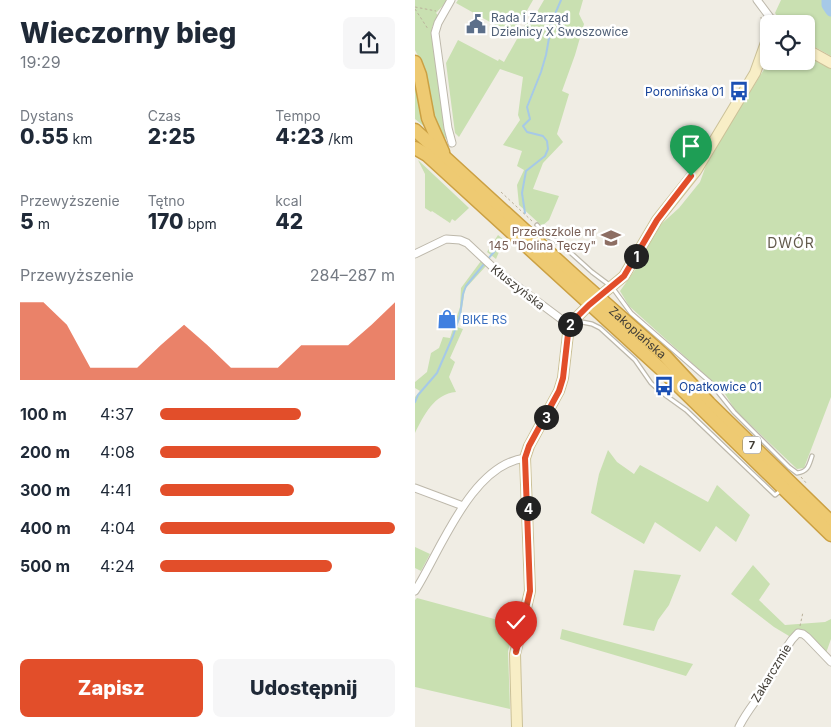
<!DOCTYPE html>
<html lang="pl">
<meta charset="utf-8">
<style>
body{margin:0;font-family:Inter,sans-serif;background:#f6f6f7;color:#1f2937;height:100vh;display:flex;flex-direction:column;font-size:19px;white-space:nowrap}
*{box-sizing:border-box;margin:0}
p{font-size:16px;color:#747a83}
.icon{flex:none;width:28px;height:28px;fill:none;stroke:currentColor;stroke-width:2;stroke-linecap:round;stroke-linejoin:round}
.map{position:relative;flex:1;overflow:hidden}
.panel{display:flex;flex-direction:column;background:#fff;width:415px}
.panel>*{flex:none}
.tools{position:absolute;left:345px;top:15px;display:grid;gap:10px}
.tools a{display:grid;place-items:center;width:55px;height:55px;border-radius:8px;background:#fff;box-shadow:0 1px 4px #0004;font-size:25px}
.pin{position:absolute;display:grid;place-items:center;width:42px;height:42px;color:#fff;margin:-51px -21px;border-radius:50% 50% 50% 0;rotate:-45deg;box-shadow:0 0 5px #0007}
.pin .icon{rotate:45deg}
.km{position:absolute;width:25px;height:25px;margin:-12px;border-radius:50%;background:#222;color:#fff;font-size:14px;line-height:25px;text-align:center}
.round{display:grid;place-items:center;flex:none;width:52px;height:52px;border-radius:8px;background:#f6f6f7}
.head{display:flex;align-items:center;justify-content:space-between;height:85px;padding:0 20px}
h1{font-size:28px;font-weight:800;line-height:38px}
.metrics{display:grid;grid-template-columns:repeat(3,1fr);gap:8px;height:85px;padding:5px 20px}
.metrics div{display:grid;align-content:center}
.metrics b{font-size:21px;font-weight:800}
.metrics small{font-size:14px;font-weight:400}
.metrics p{font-size:14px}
.chart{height:140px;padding:10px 20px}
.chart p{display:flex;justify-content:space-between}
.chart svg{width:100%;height:90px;margin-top:5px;fill:#e24e2a;opacity:.7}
.cta{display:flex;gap:10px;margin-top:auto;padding:10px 20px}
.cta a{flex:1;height:58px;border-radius:8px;background:#e24e2a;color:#fff;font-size:20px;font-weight:800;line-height:58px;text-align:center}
.cta a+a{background:#f6f6f7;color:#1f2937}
ul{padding:0 20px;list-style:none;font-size:16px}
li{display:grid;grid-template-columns:80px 60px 1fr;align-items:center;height:38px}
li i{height:12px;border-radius:6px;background:#e24e2a}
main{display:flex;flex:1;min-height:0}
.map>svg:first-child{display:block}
.green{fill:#c9e0b1}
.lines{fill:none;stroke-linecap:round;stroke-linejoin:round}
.stream{stroke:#a6c9e7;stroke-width:2}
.river{stroke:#a6c9e7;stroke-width:11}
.lane-casing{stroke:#bdb8ab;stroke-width:5.5}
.street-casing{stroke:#bdb8ab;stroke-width:9}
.secondary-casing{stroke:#cbc198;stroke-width:12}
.highway-casing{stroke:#cba043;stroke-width:15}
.path{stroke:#bab19b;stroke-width:1;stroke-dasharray:2.5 2.5;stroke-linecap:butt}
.lane{stroke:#fff;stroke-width:3}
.street{stroke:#fff;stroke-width:7}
.secondary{stroke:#f8eec6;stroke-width:10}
.highway{stroke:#eeca72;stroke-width:12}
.route-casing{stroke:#fff;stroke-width:10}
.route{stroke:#e24e2a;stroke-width:6}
.labels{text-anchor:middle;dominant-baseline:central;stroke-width:5;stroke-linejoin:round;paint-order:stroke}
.shield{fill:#fff;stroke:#7a7772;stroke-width:1}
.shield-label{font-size:11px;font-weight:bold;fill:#413d35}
.service-label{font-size:12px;fill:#4e5e75;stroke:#fff;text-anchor:start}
.transit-label{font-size:12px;fill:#164399;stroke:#fff;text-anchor:end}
.education-label{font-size:12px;fill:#785e54;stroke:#fff;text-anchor:end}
.street-label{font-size:12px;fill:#413d35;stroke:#fff}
.shop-label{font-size:12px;fill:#366cbe;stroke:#fff;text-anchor:start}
.neighbourhood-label{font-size:14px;letter-spacing:1px;fill:#635b4d;stroke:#fff}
</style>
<main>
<section class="panel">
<div class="head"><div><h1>Wieczorny bieg</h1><p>19:29</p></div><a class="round"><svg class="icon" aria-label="share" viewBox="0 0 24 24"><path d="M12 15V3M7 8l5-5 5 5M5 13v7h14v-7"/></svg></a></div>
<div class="metrics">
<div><p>Dystans</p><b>0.55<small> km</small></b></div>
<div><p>Czas</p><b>2:25</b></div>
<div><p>Tempo</p><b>4:23<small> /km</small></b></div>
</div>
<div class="metrics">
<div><p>Przewyższenie</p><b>5<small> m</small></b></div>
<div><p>Tętno</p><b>170<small> bpm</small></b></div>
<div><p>kcal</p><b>42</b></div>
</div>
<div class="chart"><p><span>Przewyższenie</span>284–287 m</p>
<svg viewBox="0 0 160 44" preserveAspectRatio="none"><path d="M0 44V6L10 6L20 17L30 38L40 38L50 38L60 27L70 17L80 27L90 38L100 38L110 38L120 27L130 27L140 27L150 17L160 6V44z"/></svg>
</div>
<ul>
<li><b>100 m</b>4:37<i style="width:60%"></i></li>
<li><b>200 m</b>4:08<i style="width:94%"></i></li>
<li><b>300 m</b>4:41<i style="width:57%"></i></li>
<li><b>400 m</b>4:04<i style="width:100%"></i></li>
<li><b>500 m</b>4:24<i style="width:73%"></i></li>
</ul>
<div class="cta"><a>Zapisz</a><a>Udostępnij</a></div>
</section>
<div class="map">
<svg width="416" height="727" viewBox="0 0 416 727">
<rect width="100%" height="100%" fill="#f0ede4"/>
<g class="green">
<path d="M0,0h33l-12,13 3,3 -7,11v9l16,105 -11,-12 -4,-13 -10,-50 -8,-16z"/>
<path d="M43,0h75l-20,35 -57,-32z"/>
<path d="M129,0h39l-4,14 5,10 -9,31 -13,36 7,3 -12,40 6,8 -20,21 -10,26 26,7 -10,24 -7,6 -23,-21 -2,-20 7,-15 -7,-4 5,-15 -19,-6 17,-25 -2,-5 5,-38 -23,-8 -41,68 -4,-4 -9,-70 12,-23 40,21 1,-2 5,3 22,-39 4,1z"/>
<path d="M366,0h50v56l-25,-14v-18h-23l-8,-11z"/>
<path d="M391,56l25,13v328l-27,71 -7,1 -62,-59 -10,-16 -13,-13 -83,-75 -9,-15 15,-21 15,-31 8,-12 21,-19 21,-26 8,-22 55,-89 8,-10h35z"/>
<path d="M0,72l11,56 -11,-9z"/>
<path d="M3,160l51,48 -14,13 -3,-2 -2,4 -18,-12 -1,1 -6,-4v-34z"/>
<path d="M83,235l6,5 -8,19 -9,-7z"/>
<path d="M66,261l5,5 -21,23 -4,26 -4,12 6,2 -13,29 5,4 -6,15 7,15c-22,2 -32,23 -41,41v-36l5,-6 -5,-3v-6l12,-10 4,-19 8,-5 4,-11 7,1 10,-31 1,-19z"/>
<path d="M193,450l9,12 17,12 6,-9 68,37 9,-17 33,30 -14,27 -20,-16 -16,26 -45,-30 -11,22 -53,-31 8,-39z"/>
<path d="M0,547l15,7 -9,17 -6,-3z"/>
<path d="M338,565l17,19 -11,16 26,25 40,-3 6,-3v20l-5,14 -18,-18 -16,2 -3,-1 -15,-9 -43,-33z"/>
<path d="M219,570l47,5 -12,30 -11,15 -4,11 -31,-6z"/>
<path d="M2,598l99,27 -8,26 2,58 -95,-22v-87z"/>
<path d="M147,629l131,35 -7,12 -126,-37z"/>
</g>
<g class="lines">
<g class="stream">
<path d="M110,213l-3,-20 4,-22 19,-15 3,-7 -1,-8 -4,-5 -16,-4 -4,-6 7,-7 -3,-12 14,-35 5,-17 6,-34 9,-21"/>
<path d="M72,260l7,-8 6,-12"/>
<path d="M0,402l3,-7 19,-22 16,-37 7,-21 3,-21 3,-8 18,-22"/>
</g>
<path class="river" d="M412,0v5l4,6"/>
<defs>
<g id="lane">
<path d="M122,225l10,11 14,8 31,28 20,15 19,26 79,69 24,30 55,55 8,6c11,-1 12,-8 15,-17"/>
<path d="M162,321l15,3 8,4 35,32 16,23 10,9 25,18 89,85 5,-4"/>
</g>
<g id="street">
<path d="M36,0l-13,23 -3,10 13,95 4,15"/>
<path d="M342,0l18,24"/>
<path d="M0,254l31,-15 14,1 7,3 31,29 71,53"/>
<path d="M0,488l48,18"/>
<path d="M0,591c26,-41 56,-126 110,-133"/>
<path d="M324,727c7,-15 19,-28 28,-43 11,-17 16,-37 31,-51l5,1 4,3 24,25"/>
</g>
<g id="secondary">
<path d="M391,49l25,14"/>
<path d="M102,727l-2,-73 15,-63 -5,-133 4,-12 30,-55 4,-13 6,-53 20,-20 35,-29 33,-56 39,-49 59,-98 14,-39"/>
</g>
<g id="highway">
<path d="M0,62l5,13 8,43 15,34"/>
<path id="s1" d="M0,130l162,148 88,78 44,47 122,119"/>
<path d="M0,148l12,7 235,215 169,165"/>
</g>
</defs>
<use href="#lane" class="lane-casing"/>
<use href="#street" class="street-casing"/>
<use href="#secondary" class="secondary-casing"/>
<use href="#highway" class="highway-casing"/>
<g class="path">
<path d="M0,7l21,4"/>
<path d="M0,9l13,20"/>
<path d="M346,17l2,11"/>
<path d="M86,192l32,30"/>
<path d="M386,477l6,7"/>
<path d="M385,626l3,-14"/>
</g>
<use href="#lane" class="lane"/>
<use href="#street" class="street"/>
<use href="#secondary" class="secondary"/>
<use href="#highway" class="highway"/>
</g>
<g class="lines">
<defs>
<path id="route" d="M101,652l14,-61 -5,-133 4,-12 30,-55 4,-13 6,-53 20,-20 35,-29 33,-56 34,-44"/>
</defs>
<use href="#route" class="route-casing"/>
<use href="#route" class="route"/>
</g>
<defs>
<symbol id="civic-bare" viewBox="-9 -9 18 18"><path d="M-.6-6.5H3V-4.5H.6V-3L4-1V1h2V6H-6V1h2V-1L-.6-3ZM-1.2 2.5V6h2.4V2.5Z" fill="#5c6f8a" stroke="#fff" stroke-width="2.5" paint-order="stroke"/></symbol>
<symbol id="bus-bare" viewBox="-9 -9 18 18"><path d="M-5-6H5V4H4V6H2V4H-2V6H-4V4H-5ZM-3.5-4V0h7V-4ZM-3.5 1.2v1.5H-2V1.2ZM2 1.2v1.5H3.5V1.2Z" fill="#1a4fb4" stroke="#fff" stroke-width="2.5" paint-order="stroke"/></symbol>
<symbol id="school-bare" viewBox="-9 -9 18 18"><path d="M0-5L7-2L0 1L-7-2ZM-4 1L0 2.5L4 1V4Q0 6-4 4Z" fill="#8d6e63" stroke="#fff" stroke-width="2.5" paint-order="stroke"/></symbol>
<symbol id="shop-bare" viewBox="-9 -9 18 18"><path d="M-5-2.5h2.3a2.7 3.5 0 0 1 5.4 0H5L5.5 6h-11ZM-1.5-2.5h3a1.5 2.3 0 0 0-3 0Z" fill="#3f7fe0" stroke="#fff" stroke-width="2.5" paint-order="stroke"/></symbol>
</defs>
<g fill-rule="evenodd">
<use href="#civic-bare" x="47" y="10" width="28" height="28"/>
<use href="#bus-bare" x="310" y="77" width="28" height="28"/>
<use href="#school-bare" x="182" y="224" width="28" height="28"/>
<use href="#shop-bare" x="18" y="305" width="28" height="28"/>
<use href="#bus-bare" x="235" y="372" width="28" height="28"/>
</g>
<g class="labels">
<rect class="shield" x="328" y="436.5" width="18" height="17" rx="4"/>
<g class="shield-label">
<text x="337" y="445">7</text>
</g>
<g class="service-label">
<text x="76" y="17">Rada i Zarząd<tspan x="76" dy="14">Dzielnicy X Swoszowice</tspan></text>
</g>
<g class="transit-label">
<text x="309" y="91">Poronińska 01</text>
<text x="264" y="386" text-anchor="start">Opatkowice 01</text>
</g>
<g class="education-label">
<text x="181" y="231">Przedszkole nr<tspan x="181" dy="14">145 "Dolina Tęczy"</tspan></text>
</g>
<g class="street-label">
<text transform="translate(103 287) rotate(38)">Kłuszyńska</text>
<text stroke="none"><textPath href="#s1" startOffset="301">Zakopiańska</textPath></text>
<text transform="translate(356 673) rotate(-59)">Zakarczmie</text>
</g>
<g class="shop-label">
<text x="47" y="319">BIKE RS</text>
</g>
<g class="neighbourhood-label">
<text x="376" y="242">DWÓR</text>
</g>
</g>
</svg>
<div class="tools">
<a><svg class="icon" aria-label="locate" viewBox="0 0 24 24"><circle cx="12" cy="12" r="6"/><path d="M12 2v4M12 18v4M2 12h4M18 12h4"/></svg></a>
</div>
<div class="pin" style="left:276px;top:176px;background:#1e9e55"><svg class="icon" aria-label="arrive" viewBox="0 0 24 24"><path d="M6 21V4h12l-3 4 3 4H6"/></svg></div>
<div class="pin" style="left:101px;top:652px;background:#d93025"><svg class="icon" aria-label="check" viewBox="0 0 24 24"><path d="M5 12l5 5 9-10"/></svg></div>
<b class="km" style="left:221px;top:256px">1</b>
<b class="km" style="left:155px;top:324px">2</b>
<b class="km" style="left:131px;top:417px">3</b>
<b class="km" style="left:113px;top:508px">4</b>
</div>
</main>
